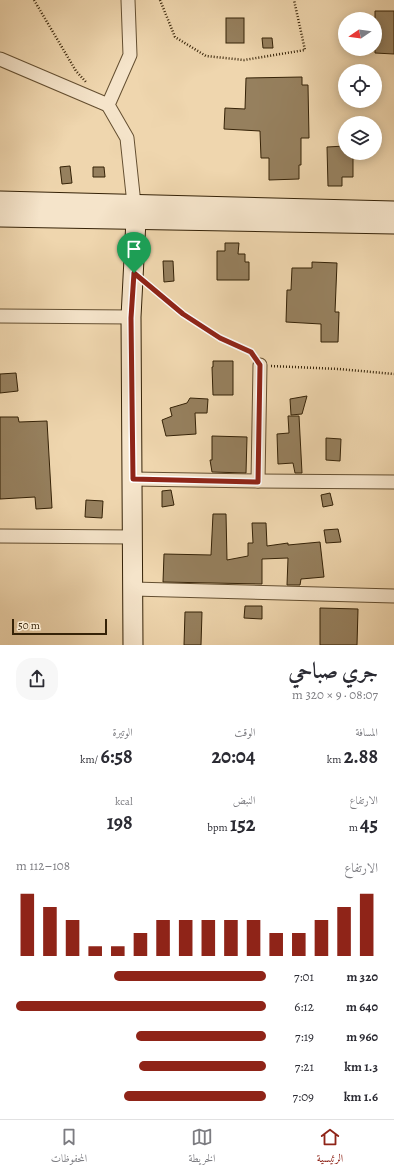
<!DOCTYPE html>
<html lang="ar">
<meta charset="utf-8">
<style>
body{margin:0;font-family:Alegreya,Amiri,serif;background:#f7f7f7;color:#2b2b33;direction:rtl;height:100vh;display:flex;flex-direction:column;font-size:15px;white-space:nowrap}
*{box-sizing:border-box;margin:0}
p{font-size:13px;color:#7c7c81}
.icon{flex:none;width:22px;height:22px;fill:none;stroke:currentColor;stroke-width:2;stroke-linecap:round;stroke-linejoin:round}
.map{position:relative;height:645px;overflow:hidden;direction:ltr}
.sheet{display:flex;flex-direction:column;background:#fff;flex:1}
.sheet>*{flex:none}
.needle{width:26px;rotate:257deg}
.buttons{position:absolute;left:338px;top:12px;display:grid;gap:8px}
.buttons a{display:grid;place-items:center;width:44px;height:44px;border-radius:50%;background:#fff;box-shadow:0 2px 10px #0003;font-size:20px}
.scale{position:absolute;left:12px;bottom:10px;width:95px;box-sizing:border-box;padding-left:4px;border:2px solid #352207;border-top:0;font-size:11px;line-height:14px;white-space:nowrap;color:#352207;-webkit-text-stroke:3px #f5e4ca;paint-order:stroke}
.pin{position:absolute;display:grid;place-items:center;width:34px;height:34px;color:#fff;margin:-41px -17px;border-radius:50% 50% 50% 0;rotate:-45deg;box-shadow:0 0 4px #0007}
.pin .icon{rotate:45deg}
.round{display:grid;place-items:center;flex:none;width:42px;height:42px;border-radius:16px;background:#f7f7f7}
.head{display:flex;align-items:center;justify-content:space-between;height:68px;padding:0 16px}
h1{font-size:22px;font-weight:600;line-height:30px}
.stats{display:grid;grid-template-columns:repeat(3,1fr);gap:6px;height:68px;padding:4px 16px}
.stats div{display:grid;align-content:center}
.stats b{font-size:20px;font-weight:600}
.stats small{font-size:11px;font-weight:400}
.stats p{font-size:11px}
.chart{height:112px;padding:8px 16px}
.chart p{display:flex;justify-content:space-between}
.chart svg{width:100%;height:72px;margin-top:4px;stroke:#8f2418;stroke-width:6}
ul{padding:0 16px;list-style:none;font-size:13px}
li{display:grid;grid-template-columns:64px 48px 1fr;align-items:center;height:30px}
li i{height:10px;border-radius:5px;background:#8f2418}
.tab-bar{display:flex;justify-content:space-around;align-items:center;height:56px;border-top:1px solid #e1e1e2;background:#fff;font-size:11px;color:#7c7c81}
.tab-bar a{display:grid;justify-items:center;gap:2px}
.tab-bar .current{color:#8f2418}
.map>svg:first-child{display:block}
.building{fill:#96805e;stroke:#352207}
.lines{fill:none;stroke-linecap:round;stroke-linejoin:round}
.street-casing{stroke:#644f31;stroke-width:15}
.secondary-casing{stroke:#352207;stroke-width:21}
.path{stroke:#352207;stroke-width:2.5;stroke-dasharray:1 2;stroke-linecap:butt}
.street{stroke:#f5e4ca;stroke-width:13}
.secondary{stroke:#f5e4ca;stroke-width:19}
.route-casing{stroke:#fff;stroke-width:8}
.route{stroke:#8f2418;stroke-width:5}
</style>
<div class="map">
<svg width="394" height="645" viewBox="0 0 394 645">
<rect width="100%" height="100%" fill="#efd6ae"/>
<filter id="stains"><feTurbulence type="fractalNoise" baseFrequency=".005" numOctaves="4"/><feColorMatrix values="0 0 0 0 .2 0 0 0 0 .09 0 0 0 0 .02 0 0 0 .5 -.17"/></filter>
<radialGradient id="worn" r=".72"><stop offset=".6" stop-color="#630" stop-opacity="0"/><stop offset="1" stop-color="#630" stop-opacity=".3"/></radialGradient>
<g class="building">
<path d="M375,11h19v43l-19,-1z"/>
<rect x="226" y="18" width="18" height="25"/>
<path d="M262,38h10l1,10h-10z"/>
<path d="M302,77v8h6l1,53h-8v27h-2v14l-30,1v-22h-8l-1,-27 -36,-2 1,-21 20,1 1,-31z"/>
<path d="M345,146v7h8v24h-11v9h-14l-1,-39z"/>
<path d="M70,166l2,17 -10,1 -2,-17z"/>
<path d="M93,167h11l1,10h-12z"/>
<path d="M225,243h14l-1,11h7v8h4v18h-32v-29h8z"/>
<path d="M163,261h10l1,20 -10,1z"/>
<path d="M312,262l25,1 -2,49h4l-1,30h-17v-18l-35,-2 1,-32h4l1,-22h20z"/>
<path d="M213,361h20v34h-20l-1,-28h1z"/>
<path d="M16,373l2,18 -18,2v-19z"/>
<path d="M307,396l-5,18 -11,1 -1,-16z"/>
<path d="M190,398l18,1 -1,14h-12l1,21 -30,2 -4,-16 10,-4 -2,-8 17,-5z"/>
<path d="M288,416h11l3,57h-7l-2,-10 -15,1 -1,-30 12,-1z"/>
<path d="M0,417h18l1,5 28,-1 5,87 -16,1 -1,-12 -35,2z"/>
<path d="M212,436l35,1 -1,36 -34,-1 -2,-12h2z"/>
<path d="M326,438l15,1 -1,22 -14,-1z"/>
<path d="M171,490l3,15 -12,2v-16z"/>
<path d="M330,493l3,12 -10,2 -2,-12z"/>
<path d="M86,500l17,1 -1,17 -17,-1z"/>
<path d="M213,514h13l1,46 21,-4v-13h5l-1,-20h14l1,23 21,-3v2l32,-3 4,35 -23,2 -1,6h-13l1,-27 -26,1v25l-99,-2 1,-28 47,1z"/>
<path d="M338,529l3,13 -15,1 -2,-13z"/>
<path d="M245,606h17v13l-18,-1z"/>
<path d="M320,608l38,1 -1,36h-37z"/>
<path d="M185,612h17l-1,33h-17z"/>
</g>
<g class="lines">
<defs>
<g id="street">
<path d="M128,0l2,55 -22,50 19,33 7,66"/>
<path d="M0,59l108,46"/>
<path d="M0,316l131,1"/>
<path d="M133,479l125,2 136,1"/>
<path d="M258,481l2,-116"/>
<path d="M0,536l133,1"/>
<path d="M133,589l261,7"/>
</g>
<g id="secondary">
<path d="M0,201l394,10"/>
<path d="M0,217l394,7"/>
<path d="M133,645l-2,-328 5,-97 -2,-16"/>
</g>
</defs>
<use href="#street" class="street-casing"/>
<use href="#secondary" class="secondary-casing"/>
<g class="path">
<path d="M34,0l42,71 10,11"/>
<path d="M160,0l15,37 31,19 38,4 61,-10 -11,-50"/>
<path d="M148,285l35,29 36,24 32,14 2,4"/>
<path d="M271,366l68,3 55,5"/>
</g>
<use href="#street" class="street"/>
<use href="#secondary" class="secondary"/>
</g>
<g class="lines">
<defs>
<path id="route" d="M134,273l49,41 37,24 31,14 9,13 -2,117 -125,-3 -2,-161z"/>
</defs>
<use href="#route" class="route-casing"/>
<use href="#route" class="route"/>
</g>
<rect width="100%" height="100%" filter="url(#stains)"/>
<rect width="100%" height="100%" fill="url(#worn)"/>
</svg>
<div class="buttons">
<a><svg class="needle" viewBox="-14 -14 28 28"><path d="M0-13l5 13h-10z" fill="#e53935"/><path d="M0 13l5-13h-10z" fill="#7c7c81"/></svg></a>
<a><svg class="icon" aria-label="locate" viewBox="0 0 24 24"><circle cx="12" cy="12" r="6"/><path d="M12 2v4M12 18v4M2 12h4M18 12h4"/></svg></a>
<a><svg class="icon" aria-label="layers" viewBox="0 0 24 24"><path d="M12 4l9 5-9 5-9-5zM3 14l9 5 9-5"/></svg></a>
</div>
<div class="scale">50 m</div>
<div class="pin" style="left:134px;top:273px;background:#1e9e55"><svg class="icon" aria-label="arrive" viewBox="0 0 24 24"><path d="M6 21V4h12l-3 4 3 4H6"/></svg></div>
</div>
<section class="sheet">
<div class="head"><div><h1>جري صباحي</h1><p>08:07 · 9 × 320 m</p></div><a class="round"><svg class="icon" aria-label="share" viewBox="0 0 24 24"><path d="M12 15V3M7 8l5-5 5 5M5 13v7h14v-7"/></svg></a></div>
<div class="stats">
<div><p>المسافة</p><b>2.88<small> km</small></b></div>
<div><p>الوقت</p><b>20:04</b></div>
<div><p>الوتيرة</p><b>6:58<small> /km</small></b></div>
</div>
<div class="stats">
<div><p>الارتفاع</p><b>45<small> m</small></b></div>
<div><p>النبض</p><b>152<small> bpm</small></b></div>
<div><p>kcal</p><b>198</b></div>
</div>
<div class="chart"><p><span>الارتفاع</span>108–112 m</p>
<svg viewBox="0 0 160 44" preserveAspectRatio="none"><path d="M5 44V6M15 44V14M25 44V22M35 44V38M45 44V38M55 44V30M65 44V22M75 44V22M85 44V22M95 44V22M105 44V22M115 44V30M125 44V30M135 44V22M145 44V14M155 44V6"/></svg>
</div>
<ul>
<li><b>320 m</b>7:01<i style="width:61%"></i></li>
<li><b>640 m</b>6:12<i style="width:100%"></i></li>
<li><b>960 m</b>7:19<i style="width:52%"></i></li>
<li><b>1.3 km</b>7:21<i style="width:51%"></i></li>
<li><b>1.6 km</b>7:09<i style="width:57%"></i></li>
</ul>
</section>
<nav class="tab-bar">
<a class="current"><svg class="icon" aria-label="home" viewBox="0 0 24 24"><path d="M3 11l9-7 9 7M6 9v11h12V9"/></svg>الرئيسية</a>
<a><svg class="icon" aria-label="map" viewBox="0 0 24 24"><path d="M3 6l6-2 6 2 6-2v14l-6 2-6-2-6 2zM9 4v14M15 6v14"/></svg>الخريطة</a>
<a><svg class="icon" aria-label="saved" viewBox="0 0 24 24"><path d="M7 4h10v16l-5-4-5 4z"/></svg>المحفوظات</a>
</nav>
